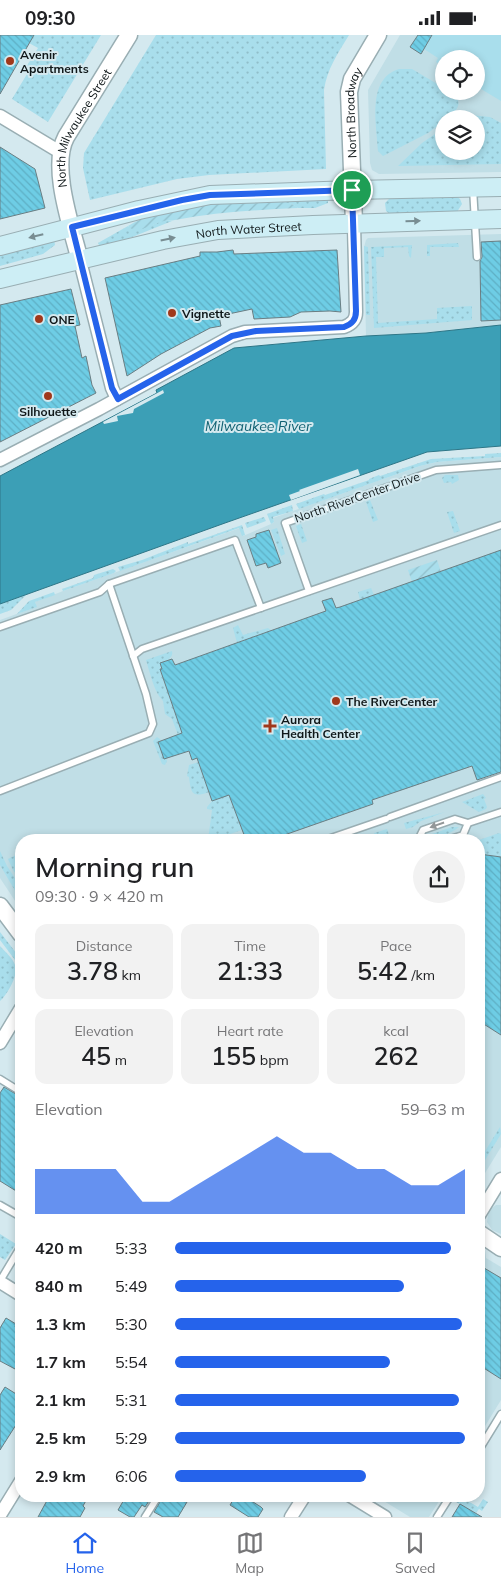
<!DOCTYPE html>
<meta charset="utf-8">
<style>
body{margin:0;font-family:Mulish,sans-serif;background:#f2f2f2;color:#202124;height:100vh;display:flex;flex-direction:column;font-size:19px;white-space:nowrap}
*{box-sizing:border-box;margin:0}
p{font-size:16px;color:#757577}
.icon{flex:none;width:28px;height:28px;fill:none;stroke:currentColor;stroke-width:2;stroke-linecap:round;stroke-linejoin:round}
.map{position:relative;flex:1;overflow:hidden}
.drawer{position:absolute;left:15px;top:799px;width:470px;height:668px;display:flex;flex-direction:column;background:#fff;border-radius:20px;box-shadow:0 2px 8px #0003}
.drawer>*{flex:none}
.fabs{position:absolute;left:435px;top:15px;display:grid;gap:10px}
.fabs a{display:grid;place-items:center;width:50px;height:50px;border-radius:50%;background:#fff;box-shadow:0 2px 8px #0003;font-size:25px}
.pin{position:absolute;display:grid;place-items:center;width:42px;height:42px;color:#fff;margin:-21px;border:2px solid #fff;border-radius:50%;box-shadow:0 1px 5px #0007}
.round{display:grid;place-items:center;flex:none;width:52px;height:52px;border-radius:26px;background:#f2f2f2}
.headline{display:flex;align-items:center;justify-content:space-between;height:85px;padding:0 20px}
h1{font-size:28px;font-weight:600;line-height:38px}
.figures{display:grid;grid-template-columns:repeat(3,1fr);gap:8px;height:85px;padding:5px 20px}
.figures div{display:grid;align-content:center;border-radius:12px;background:#f2f2f2;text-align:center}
.figures b{font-size:25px;font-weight:600}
.figures small{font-size:14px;font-weight:400}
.figures p{font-size:14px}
.chart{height:140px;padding:10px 20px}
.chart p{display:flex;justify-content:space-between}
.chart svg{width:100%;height:90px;margin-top:5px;fill:#2563eb;opacity:.7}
ul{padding:0 20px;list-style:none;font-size:16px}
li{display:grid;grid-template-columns:80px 60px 1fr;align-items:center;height:38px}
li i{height:12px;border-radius:6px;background:#2563eb}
.status{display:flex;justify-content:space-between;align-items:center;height:35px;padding:0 25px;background:#fff;direction:ltr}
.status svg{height:14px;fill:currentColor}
.menu{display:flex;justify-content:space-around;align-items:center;height:70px;border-top:1px solid #e0e0e0;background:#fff;font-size:14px;color:#757577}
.menu a{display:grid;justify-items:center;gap:2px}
.menu .selected{color:#2563eb}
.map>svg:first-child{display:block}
.built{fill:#c0dee6;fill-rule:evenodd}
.grass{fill:url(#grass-dots)}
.garden{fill:url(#garden-furrows)}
.pitch{fill:#a9deec}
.water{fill:#3c9fb6;stroke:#2e7687}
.pier{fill:#d4e9ef}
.building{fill:url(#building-back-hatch);stroke:#6a7e83}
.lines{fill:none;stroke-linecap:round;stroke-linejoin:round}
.service-casing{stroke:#99aeb3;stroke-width:9}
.minor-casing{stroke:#99aeb3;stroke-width:15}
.tertiary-casing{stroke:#99aeb3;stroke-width:19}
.secondary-casing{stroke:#99aeb3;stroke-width:20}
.service{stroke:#fff;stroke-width:6}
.minor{stroke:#fff;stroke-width:12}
.tertiary{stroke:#fff;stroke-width:16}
.secondary{stroke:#cdeef5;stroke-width:18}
.oneway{fill:#788d92}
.oneway2{fill:#939798}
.route-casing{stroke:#fff;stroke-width:10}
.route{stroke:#2563eb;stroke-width:6}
.poi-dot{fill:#a0381b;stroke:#d4e9ef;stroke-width:2}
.labels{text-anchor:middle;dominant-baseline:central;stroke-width:4;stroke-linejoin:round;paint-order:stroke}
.poi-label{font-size:12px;font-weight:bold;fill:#0f1719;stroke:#d4e9ef;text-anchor:start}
.street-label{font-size:12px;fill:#0f1719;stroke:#d4e9ef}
.water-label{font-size:14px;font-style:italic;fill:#116172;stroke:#d4e9ef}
</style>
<div class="status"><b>09:30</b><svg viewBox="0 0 49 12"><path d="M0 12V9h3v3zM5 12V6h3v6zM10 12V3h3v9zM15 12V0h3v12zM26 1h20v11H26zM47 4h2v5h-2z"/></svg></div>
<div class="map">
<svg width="501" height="1482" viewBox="0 0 501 1482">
<defs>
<pattern id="grass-dots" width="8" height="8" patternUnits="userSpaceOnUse" patternTransform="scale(1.25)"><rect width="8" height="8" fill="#a9deec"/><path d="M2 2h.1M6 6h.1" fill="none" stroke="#90beca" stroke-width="1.8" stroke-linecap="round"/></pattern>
<pattern id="garden-furrows" width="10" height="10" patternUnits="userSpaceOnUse" patternTransform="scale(1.25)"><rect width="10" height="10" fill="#a9deec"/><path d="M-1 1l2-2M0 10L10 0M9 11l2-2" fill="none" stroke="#90beca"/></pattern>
<pattern id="building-back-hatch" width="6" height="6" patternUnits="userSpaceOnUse" patternTransform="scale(1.25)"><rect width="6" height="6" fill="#6ecde5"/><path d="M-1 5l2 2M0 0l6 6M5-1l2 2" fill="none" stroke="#5eafc4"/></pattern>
</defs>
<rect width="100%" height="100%" fill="#d4e9ef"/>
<g class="built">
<path d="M400,0h101v137l-122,2 -7,-4 -2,-7 -2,-73zM444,24h32v32h-32zM444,84h32v32h-32z"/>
<path d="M501,199v91l-75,8 -60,3 -2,-89 2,-7 2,-2z"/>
<path d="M501,422v690l-22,36v-343h-458v70l-21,-32v-258l36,-13 -1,-5 28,-11 177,-63 3,8 28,-12 3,-2 -1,-4 147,-52 17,-4z"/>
<path d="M496,1170h5v29l-9,-4 -5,-8 2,-12z"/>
<path d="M479,1212l6,3 1,8 15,9v133l-22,36z"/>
<path d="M374,1460h69l-14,22h-19z"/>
</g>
<g class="grass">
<path d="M34,0h67l-53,87 -36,-23 15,-25 -4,-2 15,-24 -9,-5z"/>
<path d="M156,0h193c-11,18 -22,34 -25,55l2,79 -117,6 -32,4 -87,21 -7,-32 1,-15z"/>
<path d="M399,34h13l32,19v3c10,0 19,10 12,19 -3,4 -7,6 -10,9h-2v2l-16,12 -45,23 -5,-5c-1,-26 -12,-72 21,-82z"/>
<path d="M470,80l20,2 11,6v41l-103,2 24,-23 22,-15v23h32v-32h-15z"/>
<path d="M456,161l4,3 2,5 -5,8 -67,2 -4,-3 -1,-8 5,-5z"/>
<path d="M328,163v5l-13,5h-17l-6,-4 -23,-2 -12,2 -8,-3z"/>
<path d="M164,185l8,1 -52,21 -20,5 -2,-4 30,-17 1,1 23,-2z"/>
<path d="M54,204l1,6 -12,9 -43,12v-12z"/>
<path d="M458,208l1,4h-29v9h-3v-11z"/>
<path d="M412,210l-1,13 -2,-2 -1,-9 -24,1v9h-8l2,66 59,-4v-11l35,-2v14l-98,8 -3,-81z"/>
<path d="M364,211l4,1 2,68h-4z"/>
<path d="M501,418v4l-64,5 -17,4 -121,43 -3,-5 28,-10 1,1 44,-15v-1l10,-4 1,1 51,-17 54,-3v-2z"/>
<path d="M445,440h13l1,5 -7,4 -1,-2 -7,1 -2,-5z"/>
<path d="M370,465l8,20 -5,2 -7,-20z"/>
<path d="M292,470l1,6 -20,6 1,5 -3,2 -4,-10z"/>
<path d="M453,476l7,20 -6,2 -7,-21z"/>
<path d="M264,482l2,4 -19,7 -2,-5z"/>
<path d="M301,489l6,17 -5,2 -6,-17z"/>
<path d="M242,490l3,10 -3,1 -3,-8 -119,43 -2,-4 24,-7 46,-18v2z"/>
<path d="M277,493l8,26 -4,2 -10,-26z"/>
<path d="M113,534l3,2 -2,2 -51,18 -1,-2 31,-11 1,-3z"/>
<path d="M371,553l3,7 -14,5 -2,-8z"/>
<path d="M54,557l1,3 -20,7 2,5 -20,7 12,-13z"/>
<path d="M26,560l-15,15 -11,4v-10z"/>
<path d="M238,590l5,10 25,-7 4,3 -35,12 -4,-15z"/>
<path d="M172,616c2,7 -6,10 -12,12l2,6 -2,1 22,63 -4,2 -6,-16 -7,-5 -2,-13c-9,-9 -13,-28 -17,-41z"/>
<path d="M157,702l3,2 7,22 -2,4 -3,-1 -9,-23z"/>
<path d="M199,727l10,30c-17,6 -18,2 -20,-15l-2,-1 2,-11z"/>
<path d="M229,759l13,36 -30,10h-4l4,-30 -5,-1v-2l5,-6z"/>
<path d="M483,759l3,4 -2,1 3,8 -1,2 -7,3 -17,-10z"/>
<path d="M445,777l-24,9 -8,6 -7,2 -2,-6z"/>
<path d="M452,792h7c-8,7 -23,12 -33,12l6,-5z"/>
<path d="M387,794l4,11h-15l-2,-7z"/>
<path d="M499,798l2,1v23l-22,-3v-14z"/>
<path d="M0,816l7,15 14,21v14l-21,-36z"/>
<path d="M18,819l3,1v26l-8,-11 -5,-11z"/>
<path d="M0,897l20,26 1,10 -21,-28z"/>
<path d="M0,911c4,5 13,12 15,19 4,10 -8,30 -15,36z"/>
<path d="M500,1092l1,7 -22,36v-9z"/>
<path d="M0,1199l16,10 -11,16 -5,-3z"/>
<path d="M458,1462h3l17,10 5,-8 5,3 -6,9 -3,-2 -3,4 -20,-11z"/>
</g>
<g class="garden">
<path d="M239,166c7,0 13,3 20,2 12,0 29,-4 39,5 -41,2 -82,4 -123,12 -4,1 -7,0 -11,1 -12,2 -26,15 -36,5 29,-18 77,-21 111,-25z"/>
<path d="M437,525l4,12 -29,10 -4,-12z"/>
</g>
<path class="pitch" d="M432,0h69v66l-25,-15v-27h-32v8l-8,-5 2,-4 -14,-9z"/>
<path class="water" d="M501,290v121l-74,6 -202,71 -225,81v-128l157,-83 -1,-3 78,-42 132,-12 60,-3z"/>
<g class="pier">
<path d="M163,355l1,3 -30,16 -1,4 -16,3 1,5 -14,3 -1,-2z"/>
<path d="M358,434l2,6 -69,25 -2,-5 11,-4 -1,-1z"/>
</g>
<g class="building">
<path d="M0,0h34l-34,59z"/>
<path d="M418,0h14l-11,19 -11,-7z"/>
<path d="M0,112l35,22 10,39 -45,11z"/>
<path d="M501,206v79l-20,1 -1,-60 2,-4 -1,-15z"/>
<path d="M233,215l1,4 103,-4 4,62 -11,-1 -29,1 -11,5 -36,2 -2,-10 -33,7 2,10 -11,2 -49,26 -34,22 -22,-98 95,-22v-4h17z"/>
<path d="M71,254l9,36 -5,1 7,32 4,-2 6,29 4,8 -96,49v-137z"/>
<path d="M269,495l12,33 -13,5 -2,-5 -10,3 -9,-26 9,-3v-3z"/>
<path d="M501,515v222l-24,8 -5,-14 -100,34 1,4 -103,36h-24l-17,-45 -17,6 -15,-43 -5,2 -3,-9 -25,8 -6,-17 24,-9 -22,-64h2l-2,-6 12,-4 3,6 148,-53 3,-1 -4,-10 10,-3 4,10 4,-1z"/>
<path d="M479,819l22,3v178l-22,-14z"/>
<path d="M4,1052l17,10v97l-21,-13v-88z"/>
<path d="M479,1230l22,13v101l-22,-14z"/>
<path d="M6,1283l10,6 -1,3 6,4v28l-6,10 -15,-8v-33z"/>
<path d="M5,1352l16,10v20l-21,33v-55z"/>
<path d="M50,1460h39l-6,11 2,2 -5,9h-42z"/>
<path d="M125,1460h28l-8,12 -3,-2 -8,12h-4l-12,-7 7,-12 2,1 1,-2z"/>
<path d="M164,1460h11l12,7 -9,15h-15l-9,-5z"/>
<path d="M236,1460h6l19,12 2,2 -5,8h-9l-19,-12z"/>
<path d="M460,1469l22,13h-30z"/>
</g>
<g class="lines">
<defs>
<g id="service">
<path d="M473,153l4,69"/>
<path d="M309,556l-24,-68 151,-53 65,-5"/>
<path d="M0,592l100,-35 9,-8 126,-44 26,68"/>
<path d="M133,621l9,-7 359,-124"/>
<path d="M0,756l149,-58 4,-9 -7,-30 -37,-110"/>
<path d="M390,782l111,-40"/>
<path d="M468,788l33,-11"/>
<path d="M325,805l61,-21"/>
<path d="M418,805l5,-10 32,-11 13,4 -5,12 -16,5"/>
<path d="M0,1044l21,13"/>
<path d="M0,1170l21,12"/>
<path d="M0,1246l21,-35"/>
<path d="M479,1415l22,-36"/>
<path d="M145,1482l14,-22"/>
<path d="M437,1482l14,-22"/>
</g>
<g id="minor">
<path d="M0,81l60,36"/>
<path d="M80,226l32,127 5,11"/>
<path d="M0,425l99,-51 133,-73 13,-4 99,-5c8,-3 12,-7 12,-15l-2,-89"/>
<path d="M0,1008l21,-35"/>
<path d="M479,1180l22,-36"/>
<path d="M0,1247l21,13"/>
<path d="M349,1460l36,22"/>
<path d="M0,1480l21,-34"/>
<path d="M291,1482l14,-22"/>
</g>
<g id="tertiary">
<path id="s1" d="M354,188l-5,-131 3,-13 26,-44"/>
<path id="s2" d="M80,226c-8,-33 -30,-94 -14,-124l63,-102"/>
<path d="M0,871l21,28"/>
<path d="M479,1198l22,15"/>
</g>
<g id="secondary">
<path d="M0,211l139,-36 71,-15 142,-5 149,-3"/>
<path id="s3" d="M0,244l163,-39 55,-10 95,-5 188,-6"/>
</g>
</defs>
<use href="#service" class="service-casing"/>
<use href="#minor" class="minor-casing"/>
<use href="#tertiary" class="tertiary-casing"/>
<use href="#secondary" class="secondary-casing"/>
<use href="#service" class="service"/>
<use href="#minor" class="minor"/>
<use href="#tertiary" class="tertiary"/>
<use href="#secondary" class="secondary"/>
</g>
<defs><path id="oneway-solid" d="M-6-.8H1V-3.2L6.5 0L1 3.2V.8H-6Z" transform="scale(1.25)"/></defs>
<g class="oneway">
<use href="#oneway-solid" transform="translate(413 186) rotate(-2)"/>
<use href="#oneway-solid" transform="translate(36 201) rotate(166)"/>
<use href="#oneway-solid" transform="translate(168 204) rotate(-12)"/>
</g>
<use class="oneway2" href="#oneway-solid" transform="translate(437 790) rotate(161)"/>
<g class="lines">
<defs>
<path id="route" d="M352,155l4,121c0,9 -4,13 -12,16l-88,4 -24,5 -114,63 -6,-11 -40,-161 110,-27 28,-5z"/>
</defs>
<use href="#route" class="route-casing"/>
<use href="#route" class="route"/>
</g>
<g class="poi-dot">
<circle cx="10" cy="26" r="5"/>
<circle cx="172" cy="278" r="5"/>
<circle cx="39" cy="284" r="5"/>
<circle cx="48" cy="361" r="5"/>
<circle cx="336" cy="666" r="5"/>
<path d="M267.5 683.5h5v5h5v5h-5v5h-5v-5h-5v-5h5z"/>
</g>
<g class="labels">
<g class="poi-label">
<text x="20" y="19">Avenir<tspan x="20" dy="14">Apartments</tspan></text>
<text x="182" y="278">Vignette</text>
<text x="49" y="284">ONE</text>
<text x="48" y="376" text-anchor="middle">Silhouette</text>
<text x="346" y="666">The RiverCenter</text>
<text x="281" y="684">Aurora<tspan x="281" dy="14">Health Center</tspan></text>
</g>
<g class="street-label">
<text stroke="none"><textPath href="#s1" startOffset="111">North Broadway</textPath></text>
<text stroke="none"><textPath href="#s2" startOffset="141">North Milwaukee Street</textPath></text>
<text stroke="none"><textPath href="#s3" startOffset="254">North Water Street</textPath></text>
<text transform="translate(357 462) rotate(-19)">North RiverCenter Drive</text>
</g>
<g class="water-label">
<text x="258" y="391">Milwaukee River</text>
</g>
</g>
</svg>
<div class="fabs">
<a><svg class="icon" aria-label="locate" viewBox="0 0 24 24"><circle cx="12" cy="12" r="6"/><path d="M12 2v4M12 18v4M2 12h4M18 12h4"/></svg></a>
<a><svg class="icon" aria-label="layers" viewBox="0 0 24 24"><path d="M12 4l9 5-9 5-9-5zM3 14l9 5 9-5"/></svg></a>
</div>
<div class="pin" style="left:352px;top:155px;background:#1e9e55"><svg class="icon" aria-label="arrive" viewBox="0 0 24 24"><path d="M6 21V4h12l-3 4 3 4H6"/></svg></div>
<section class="drawer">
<div class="headline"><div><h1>Morning run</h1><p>09:30 · 9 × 420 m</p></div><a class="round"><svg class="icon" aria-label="share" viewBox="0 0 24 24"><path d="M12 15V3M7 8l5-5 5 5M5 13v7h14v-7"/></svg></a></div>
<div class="figures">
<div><p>Distance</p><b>3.78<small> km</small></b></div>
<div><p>Time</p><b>21:33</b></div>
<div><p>Pace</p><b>5:42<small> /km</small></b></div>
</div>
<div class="figures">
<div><p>Elevation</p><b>45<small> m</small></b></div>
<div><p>Heart rate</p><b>155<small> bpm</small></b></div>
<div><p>kcal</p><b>262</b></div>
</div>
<div class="chart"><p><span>Elevation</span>59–63 m</p>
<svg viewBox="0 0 160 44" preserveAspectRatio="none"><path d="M0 44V22L10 22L20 22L30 22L40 38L50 38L60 30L70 22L80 14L90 6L100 14L110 14L120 22L130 22L140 30L150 30L160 22V44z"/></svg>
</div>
<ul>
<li><b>420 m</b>5:33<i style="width:95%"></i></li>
<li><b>840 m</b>5:49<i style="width:79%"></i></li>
<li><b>1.3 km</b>5:30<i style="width:99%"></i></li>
<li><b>1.7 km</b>5:54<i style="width:74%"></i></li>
<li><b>2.1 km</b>5:31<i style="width:98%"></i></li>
<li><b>2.5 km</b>5:29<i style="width:100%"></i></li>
<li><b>2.9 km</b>6:06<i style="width:66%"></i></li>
</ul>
</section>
</div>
<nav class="menu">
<a class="selected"><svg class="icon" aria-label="home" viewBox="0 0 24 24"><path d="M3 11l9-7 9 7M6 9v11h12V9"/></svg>Home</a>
<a><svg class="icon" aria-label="map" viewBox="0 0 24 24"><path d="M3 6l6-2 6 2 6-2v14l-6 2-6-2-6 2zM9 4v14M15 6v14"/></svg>Map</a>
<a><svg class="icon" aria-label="saved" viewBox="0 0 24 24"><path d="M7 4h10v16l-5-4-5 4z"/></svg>Saved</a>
</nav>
